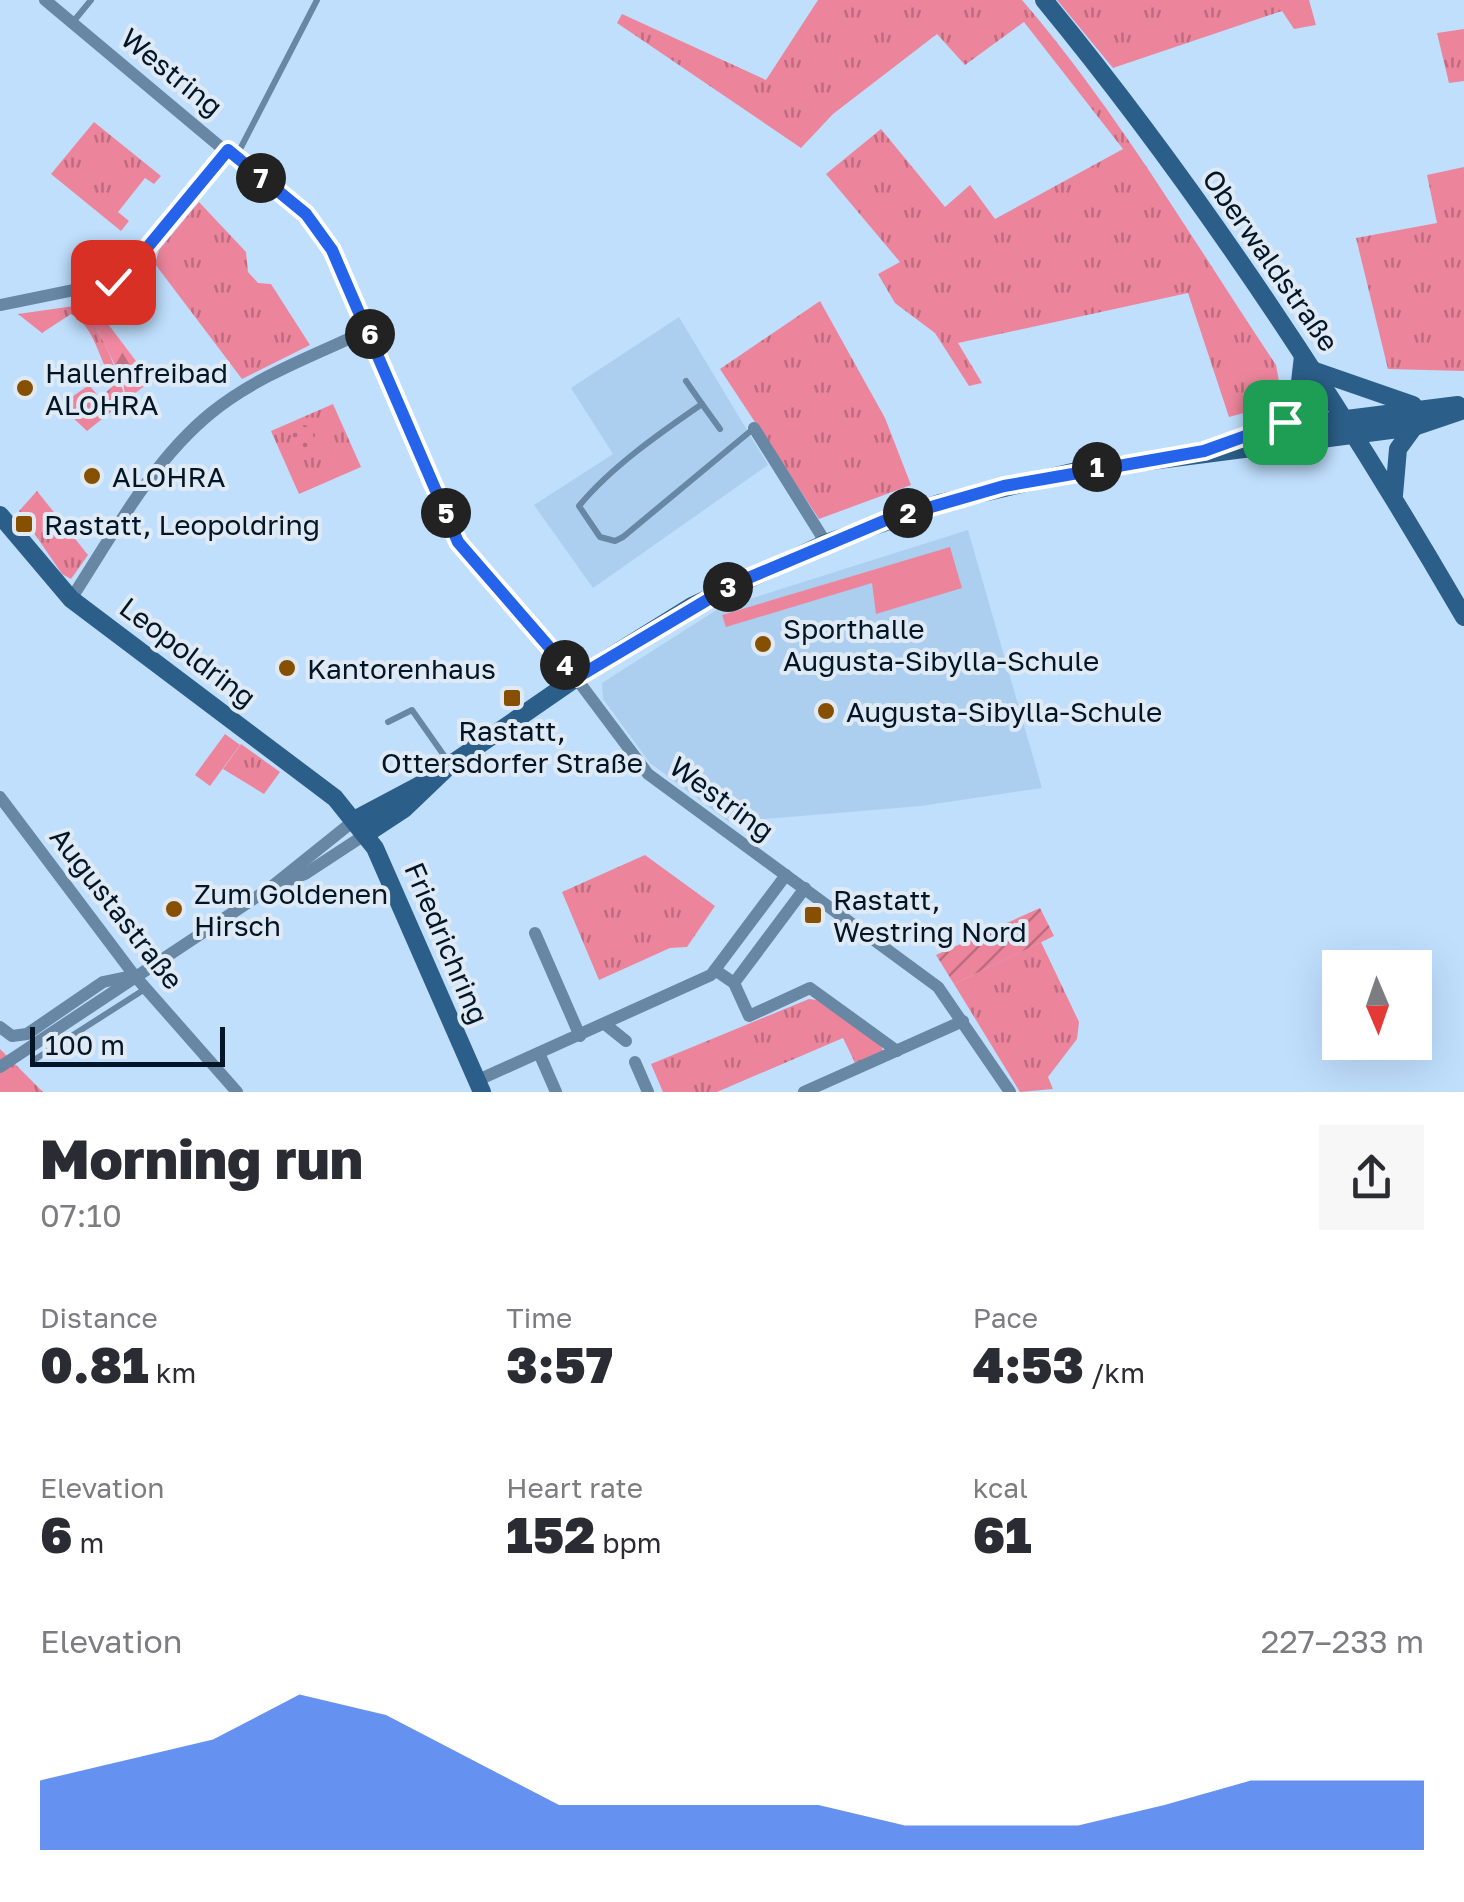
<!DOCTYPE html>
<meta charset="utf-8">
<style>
body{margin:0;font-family:"Golos Text",sans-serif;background:#f7f7f7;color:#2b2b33;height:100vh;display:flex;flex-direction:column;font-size:38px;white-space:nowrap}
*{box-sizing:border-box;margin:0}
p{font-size:32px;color:#7c7c81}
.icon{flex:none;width:55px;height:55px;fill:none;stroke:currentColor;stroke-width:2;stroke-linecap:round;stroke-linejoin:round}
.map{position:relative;height:1092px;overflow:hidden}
.details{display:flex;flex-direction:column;background:#fff;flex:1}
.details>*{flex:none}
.needle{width:65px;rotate:178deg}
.controls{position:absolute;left:1322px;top:950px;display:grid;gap:20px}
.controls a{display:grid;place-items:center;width:110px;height:110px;border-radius:0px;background:#fff;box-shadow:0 10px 40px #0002;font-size:50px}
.scale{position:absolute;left:30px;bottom:25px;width:195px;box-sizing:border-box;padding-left:10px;border:5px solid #021627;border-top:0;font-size:28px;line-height:35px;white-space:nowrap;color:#021627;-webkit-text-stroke:8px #dfeaf4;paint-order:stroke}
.pin{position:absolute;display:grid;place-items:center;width:85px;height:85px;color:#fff;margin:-42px;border-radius:20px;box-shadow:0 5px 15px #0006}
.km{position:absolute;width:50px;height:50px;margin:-25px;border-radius:50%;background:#222;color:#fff;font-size:28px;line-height:50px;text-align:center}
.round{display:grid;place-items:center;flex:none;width:105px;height:105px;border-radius:0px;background:#f7f7f7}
.head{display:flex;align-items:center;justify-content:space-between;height:170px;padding:0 40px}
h1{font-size:55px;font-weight:800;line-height:75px}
.figures{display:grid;grid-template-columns:repeat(3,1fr);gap:15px;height:170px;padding:10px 40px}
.figures div{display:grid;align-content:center}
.figures b{font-size:50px;font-weight:800}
.figures small{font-size:28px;font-weight:400}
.figures p{font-size:28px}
.chart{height:280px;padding:20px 40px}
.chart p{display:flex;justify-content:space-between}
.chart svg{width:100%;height:180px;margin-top:10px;fill:#2563eb;opacity:.7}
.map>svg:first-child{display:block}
.built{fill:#accff0}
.grass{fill:url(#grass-tufts)}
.forest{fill:url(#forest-firs)}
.park{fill:url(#park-dots)}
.garden{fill:url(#garden-furrows)}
.pitch{fill:#ec859c}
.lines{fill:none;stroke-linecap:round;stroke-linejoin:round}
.lane{stroke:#6787a4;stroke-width:6}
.street{stroke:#6787a4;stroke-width:12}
.secondary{stroke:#2b5e88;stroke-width:18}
.route-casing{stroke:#fff;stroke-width:20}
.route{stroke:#2563eb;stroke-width:12}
.poi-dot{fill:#875000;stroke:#dfeaf4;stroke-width:4}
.labels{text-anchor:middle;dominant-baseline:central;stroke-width:8;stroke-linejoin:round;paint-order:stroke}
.street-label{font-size:28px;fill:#021627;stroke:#dfeaf4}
.poi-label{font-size:28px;fill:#021627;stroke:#dfeaf4;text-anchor:start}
</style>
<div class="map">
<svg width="1464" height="1092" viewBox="0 0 1464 1092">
<defs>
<pattern id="grass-tufts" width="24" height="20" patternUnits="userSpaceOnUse" patternTransform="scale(2.5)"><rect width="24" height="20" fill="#ec859c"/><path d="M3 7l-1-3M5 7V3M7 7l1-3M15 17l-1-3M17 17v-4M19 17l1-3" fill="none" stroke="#bd6c7f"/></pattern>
<pattern id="forest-firs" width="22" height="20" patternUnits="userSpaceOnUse" patternTransform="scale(2.5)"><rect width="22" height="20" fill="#f289a1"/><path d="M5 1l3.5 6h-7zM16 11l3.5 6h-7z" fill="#c26f83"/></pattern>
<pattern id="park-dots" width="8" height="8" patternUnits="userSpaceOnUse" patternTransform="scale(2.5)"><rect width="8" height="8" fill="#ec859c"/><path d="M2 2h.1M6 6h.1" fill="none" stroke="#bd6c7f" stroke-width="1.8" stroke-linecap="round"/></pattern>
<pattern id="garden-furrows" width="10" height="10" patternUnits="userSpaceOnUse" patternTransform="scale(2.5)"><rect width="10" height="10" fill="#ec859c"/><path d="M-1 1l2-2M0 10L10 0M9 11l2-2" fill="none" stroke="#bd6c7f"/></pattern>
</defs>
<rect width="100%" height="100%" fill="#bfdffd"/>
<g class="built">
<path d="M679,317l89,148 -175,123 -59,-83 79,-51 -42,-66z"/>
<path d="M968,530l74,258 -121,18 -192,16 -79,-59 -47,-64 -1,-16 116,-74z"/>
</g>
<g class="grass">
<path d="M818,0h204c97,113 171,241 254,365l4,22 -7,18 -44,12 -41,-124 -230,50 24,40 -13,3 -34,-53 -40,-30 -17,-29 22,-12 -74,-88 55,-45 64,78 25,-22 25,34 128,-70 -99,-127 -59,43 -28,-31 -104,80 -32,34 -184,-125 5,-9 144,66z"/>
<path d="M1057,0h252l7,25 -22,4 -12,-18 -169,57z"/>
<path d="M1464,29v52l-15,2 -12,-50z"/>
<path d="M94,122l67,54 -7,8 -9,-6 -27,34 11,9 -8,10 -70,-57z"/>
<path d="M1464,167v204l-76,-2 -32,-131 81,-15 -10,-48z"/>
<path d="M199,202l47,50 2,20 10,11 13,1 39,61 -68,34 -87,-115 4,-14z"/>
<path d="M820,301l65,117 26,67 -92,34 -99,-150z"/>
<path d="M74,306c4,12 16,13 23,24 13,21 22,48 29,70l-39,31 -18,-17 4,-4 -7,-9 23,-16 11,13 15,-14c-17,-23 -19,-57 -44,-70l-29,19 -24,-19z"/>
<path d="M333,404l28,63 -62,27 -28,-63z"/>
<path d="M37,491l51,64 -17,24 -9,-5 -43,-63z"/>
<path d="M241,744l39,28 -16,22 -41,-25z"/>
<path d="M645,855l70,51 -28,41 -17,1 -71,32 -37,-88z"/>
<path d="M1041,942l38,80 -2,17 -29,38 5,12 -33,3 -66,-108z"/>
<path d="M809,999l8,1 62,43 5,9 -28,13 -13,-27 -126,54h-54l-12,-28z"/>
<path d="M0,1049l43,43h1h-44z"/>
</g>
<path class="forest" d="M93,304l58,77 -25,19 -3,-19 -25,-50 -24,-23z"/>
<circle class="park" cx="303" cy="437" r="12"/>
<path class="garden" d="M1040,908l14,28 -100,48 -18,-29z"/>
<g class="pitch">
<path d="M950,547l12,41 -86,26 -4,-31 -146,44 -4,-12z"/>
<path d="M225,734l15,11 -30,41 -15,-11z"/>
</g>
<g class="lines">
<g class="lane">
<path d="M73,22l18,-22"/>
<path d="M236,157l81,-157"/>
<path d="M686,381l16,23"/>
<path d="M720,429l-18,-25c-42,29 -91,63 -123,102l21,31 15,4 8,-4 130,-108"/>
<path d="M388,722l24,-12 38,54"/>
<path d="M34,1060l111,-71"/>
</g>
<g class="street">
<path d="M45,0l277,232 136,310 118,136 72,96 290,213 72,105"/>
<path d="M0,305l113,-23 14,-10 101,-122"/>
<path d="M754,428l72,115"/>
<path d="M71,599c41,-63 81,-138 140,-186 45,-37 104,-58 157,-83"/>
<path d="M0,797l134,178 103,117"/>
<path d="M277,885l28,-11 61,-40"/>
<path d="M535,933l45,103"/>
<path d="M715,970l19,13 71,-95"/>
<path d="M734,983l15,33 61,-28 87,63"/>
<path d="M606,1025l20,16"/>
<path d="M0,1027l12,9 15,-2 76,-52 24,-5"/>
<path d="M539,1053l17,39"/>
<path d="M635,1062l13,30"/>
<path d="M0,1067l270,-179 86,-69"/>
<path d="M476,1081l235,-106 75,-100"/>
<path d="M804,1092l159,-71"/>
</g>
<g class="secondary">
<path d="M1044,0c158,192 295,402 420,617"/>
<path d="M1315,371l98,34"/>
<path d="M1275,428l22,-20 6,-52"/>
<path d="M1228,443l47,-15 183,-23"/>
<path d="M1394,495l4,-46 16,-22"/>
<path d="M0,515l71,84 264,199 40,50 107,244"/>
<path d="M356,819l66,-35"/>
<path d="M366,834l38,-25 46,-44 126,-87 116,-72 134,-63 114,-40 141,-33 333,-43 50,-17"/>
</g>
</g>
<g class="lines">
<defs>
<path id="route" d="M113,282l14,-10 101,-122 78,64 26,36 126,292 118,136 158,-94 152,-64 118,-34 200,-35 81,-29"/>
</defs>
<use href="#route" class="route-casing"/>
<use href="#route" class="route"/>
</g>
<g class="poi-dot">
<circle cx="25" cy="388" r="10"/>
<circle cx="92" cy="476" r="10"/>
<rect x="14" y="514" width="20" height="20" rx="5"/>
<circle cx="763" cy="644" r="10"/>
<circle cx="287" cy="668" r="10"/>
<rect x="502" y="688" width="20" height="20" rx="5"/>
<circle cx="826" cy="711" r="10"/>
<circle cx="174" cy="909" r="10"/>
<rect x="803" y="905" width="20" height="20" rx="5"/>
</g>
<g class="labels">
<g class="street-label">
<text transform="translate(172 72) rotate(39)">Westring</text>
<text transform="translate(1271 260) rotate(55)">Oberwaldstraße</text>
<text transform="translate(188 652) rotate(37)">Leopoldring</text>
<text transform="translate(722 798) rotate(36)">Westring</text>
<text transform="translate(117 908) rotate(52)">Augustastraße</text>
<text transform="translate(447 943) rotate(67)">Friedrichring</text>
</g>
<g class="poi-label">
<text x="45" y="372">Hallenfreibad<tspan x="45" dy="32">ALOHRA</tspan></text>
<text x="112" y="476">ALOHRA</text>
<text x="44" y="524">Rastatt, Leopoldring</text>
<text x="783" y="628">Sporthalle<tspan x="783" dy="32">Augusta-Sibylla-Schule</tspan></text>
<text x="307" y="668">Kantorenhaus</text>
<text x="846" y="711">Augusta-Sibylla-Schule</text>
<text x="512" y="730" text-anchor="middle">Rastatt,<tspan x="512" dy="32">Ottersdorfer Straße</tspan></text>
<text x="194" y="893">Zum Goldenen<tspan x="194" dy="32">Hirsch</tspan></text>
<text x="833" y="899">Rastatt,<tspan x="833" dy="32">Westring Nord</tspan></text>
</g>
</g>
</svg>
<div class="controls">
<a><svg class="needle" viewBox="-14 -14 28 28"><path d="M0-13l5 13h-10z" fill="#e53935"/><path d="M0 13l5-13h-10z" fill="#7c7c81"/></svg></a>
</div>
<div class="scale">100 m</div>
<div class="pin" style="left:1285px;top:422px;background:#1e9e55"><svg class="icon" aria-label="arrive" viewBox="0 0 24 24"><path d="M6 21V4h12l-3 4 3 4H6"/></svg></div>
<div class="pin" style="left:113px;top:282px;background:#d93025"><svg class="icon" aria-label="check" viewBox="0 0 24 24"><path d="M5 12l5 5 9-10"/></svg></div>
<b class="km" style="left:1097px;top:467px">1</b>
<b class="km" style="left:908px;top:513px">2</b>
<b class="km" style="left:728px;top:587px">3</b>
<b class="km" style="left:565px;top:665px">4</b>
<b class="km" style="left:446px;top:513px">5</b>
<b class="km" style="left:370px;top:334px">6</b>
<b class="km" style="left:261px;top:178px">7</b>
</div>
<section class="details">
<div class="head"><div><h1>Morning run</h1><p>07:10</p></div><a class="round"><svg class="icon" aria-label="share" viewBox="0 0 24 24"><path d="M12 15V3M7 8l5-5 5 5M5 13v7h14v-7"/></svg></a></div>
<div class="figures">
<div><p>Distance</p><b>0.81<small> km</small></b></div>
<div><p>Time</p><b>3:57</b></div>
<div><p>Pace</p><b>4:53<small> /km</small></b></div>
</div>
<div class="figures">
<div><p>Elevation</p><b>6<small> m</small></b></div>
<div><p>Heart rate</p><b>152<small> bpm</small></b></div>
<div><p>kcal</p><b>61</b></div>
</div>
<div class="chart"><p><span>Elevation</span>227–233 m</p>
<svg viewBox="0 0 160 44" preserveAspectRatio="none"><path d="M0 44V27L10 22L20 17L30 6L40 11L50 22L60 33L70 33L80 33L90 33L100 38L110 38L120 38L130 33L140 27L150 27L160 27V44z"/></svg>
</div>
</section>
